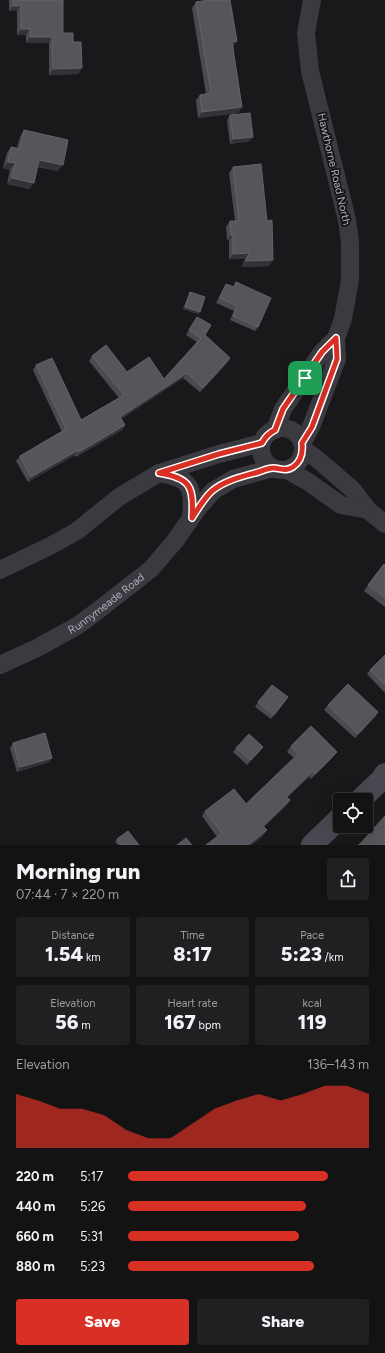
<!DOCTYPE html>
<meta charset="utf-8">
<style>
body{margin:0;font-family:Figtree,sans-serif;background:#202022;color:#f1f3f6;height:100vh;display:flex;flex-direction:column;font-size:15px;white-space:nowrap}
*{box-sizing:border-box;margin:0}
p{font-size:13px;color:#9d9ea0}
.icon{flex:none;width:22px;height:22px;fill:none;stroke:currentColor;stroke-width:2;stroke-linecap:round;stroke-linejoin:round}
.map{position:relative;height:845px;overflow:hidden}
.drawer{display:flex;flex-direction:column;background:#131314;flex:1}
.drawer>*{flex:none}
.fabs{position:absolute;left:333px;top:793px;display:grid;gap:8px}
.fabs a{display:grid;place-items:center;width:40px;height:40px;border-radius:4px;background:#131314;box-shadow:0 4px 16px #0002,0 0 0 1px #323234;font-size:20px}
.pin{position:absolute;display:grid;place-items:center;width:34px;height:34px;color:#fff;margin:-17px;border-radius:8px;box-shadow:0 2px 6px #0006}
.round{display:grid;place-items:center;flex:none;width:42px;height:42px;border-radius:4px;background:#202022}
.head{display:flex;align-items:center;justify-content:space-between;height:68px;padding:0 16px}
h1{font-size:22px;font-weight:800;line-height:30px}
.stats{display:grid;grid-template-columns:repeat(3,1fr);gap:6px;height:68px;padding:4px 16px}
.stats div{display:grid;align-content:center;border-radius:4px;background:#202022;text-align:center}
.stats b{font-size:20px;font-weight:800}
.stats small{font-size:11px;font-weight:400}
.stats p{font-size:11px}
.chart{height:112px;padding:8px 16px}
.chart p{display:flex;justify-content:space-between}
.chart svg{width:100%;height:72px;margin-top:4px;fill:#d93025;opacity:.7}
.action{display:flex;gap:8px;margin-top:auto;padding:8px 16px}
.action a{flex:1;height:46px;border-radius:4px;background:#d93025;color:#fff;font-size:16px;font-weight:800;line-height:46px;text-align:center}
.action a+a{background:#202022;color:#f1f3f6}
ul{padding:0 16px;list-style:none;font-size:13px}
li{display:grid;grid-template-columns:64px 48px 1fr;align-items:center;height:30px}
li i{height:10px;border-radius:5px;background:#d93025}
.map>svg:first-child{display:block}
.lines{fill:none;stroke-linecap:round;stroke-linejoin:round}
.street{stroke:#3a3a40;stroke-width:18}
.secondary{stroke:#484950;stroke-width:22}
.wall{fill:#4a4b50}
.shaded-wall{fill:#323336}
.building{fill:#55565b;stroke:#62646a}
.route-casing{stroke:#fff;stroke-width:8}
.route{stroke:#d93025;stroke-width:5}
.labels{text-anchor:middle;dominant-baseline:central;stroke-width:3.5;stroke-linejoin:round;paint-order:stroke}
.street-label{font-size:11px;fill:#abafba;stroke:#141416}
</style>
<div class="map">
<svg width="385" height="845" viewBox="0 0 385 845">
<rect width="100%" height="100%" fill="#19191b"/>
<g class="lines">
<g class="street">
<circle cx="282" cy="449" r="21"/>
<path d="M275,430l8,-21 39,-57 14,-14"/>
<path d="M302,443l9,-16 26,-68 -1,-21 7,-19 7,-39v-38l-3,-22 -37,-149 -4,-38 6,-33"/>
<path d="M303,449l14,10 35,30 16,21 17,14"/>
<path d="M287,470l20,11 34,24 27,5"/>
<path d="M159,473c32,5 35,14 32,45"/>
<path d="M0,570l50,-24 27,-15 42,-34 40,-24 60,-19 43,-11"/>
<path id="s1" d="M0,665l37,-17 40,-22 19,-14 55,-43 24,-28 23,-33 15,-17 20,-12 40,-11"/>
</g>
<g class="secondary">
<path d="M360,800l21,-20 4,-6"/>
<path d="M312,845l28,-27"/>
</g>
</g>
<g class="wall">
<path d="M9,0h54v33l10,9 9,26 -4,6 -29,1v-32h-23v-8h-9v-24h-8z"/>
<path d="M196,2l41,39 -4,6 5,66 -40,5 -2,-18 4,-5 6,-1 -14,-86z"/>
<path d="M230,115l20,26 -20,3 -3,-24z"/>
<path d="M24,130l34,41 -21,-4 -8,22 -22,-5 3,-14 -7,-2 4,-15 4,-6 6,1 3,-11z"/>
<path d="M233,167l36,99 -27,1 3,-8h-16v-19h-2l-1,-13 4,-6h5l-6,-48z"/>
<path d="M236,282l22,45 -3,4 -25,-11 4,-9 -18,-8 7,-14 3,-5 7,3z"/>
<path d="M190,292l10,20 -2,2 -15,-5 6,-15z"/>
<path d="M197,317l8,18 25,23 -3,5 -27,29 -17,-14 -62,41 4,6 -3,5 -46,27 -1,-2 -47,27 -12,-21 4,-5 42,-24 -29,-62 3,-5 45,55 38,-22 -30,-37 3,-5 35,16 37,7 33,-37 -11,-7z"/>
<path d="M385,565v42l-21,-16 4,-6z"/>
<path d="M385,655v38l-18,-19 3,-4z"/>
<path d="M285,701l-14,18 -16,-12 3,-5z"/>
<path d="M328,705l50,7 -3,5 -20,21 -31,-28z"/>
<path d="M13,743l39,15 -3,4 -32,10 -7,-24z"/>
<path d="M291,746l42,11 -22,22 -2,-2 -22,21 3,2 -4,6 -22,21 -1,9 -12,9h-45l11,-8 -15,-21 3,-5 41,-7 48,-46 -7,-6z"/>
<path d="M236,748l24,3 -13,14 -14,-13z"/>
<path d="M117,839l22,6h-21l-3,-3z"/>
</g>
<g class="shaded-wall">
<path d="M13,6h8l-4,5h-8z"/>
<path d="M21,29h9l-4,6h-9z"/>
<path d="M30,37h22l-3,6h-23z"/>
<path d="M237,41l-4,6 -5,1 4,-6z"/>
<path d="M82,68l-4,6 -29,1 4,-6z"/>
<path d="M242,107l-4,6 -40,5 4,-6z"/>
<path d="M253,137l-3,4 -20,3 3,-5z"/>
<path d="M39,160l24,5 -5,6 -24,-5z"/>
<path d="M8,162l7,1 -5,7 -7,-2z"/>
<path d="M12,178l22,5 -5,6 -22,-5z"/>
<path d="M231,235h2l-4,5h-2z"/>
<path d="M249,253l-4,6h-16l4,-5z"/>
<path d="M273,260l-4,6 -27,1 4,-6z"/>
<path d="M185,307l15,5 -2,2 -15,-5z"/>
<path d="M230,358l-3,5 -27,29 3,-4z"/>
<path d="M187,373l-4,5 -66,44 3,-5z"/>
<path d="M125,425l-3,5 -46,27 3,-5z"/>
<path d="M78,450l-3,5 -47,27 3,-5z"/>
<path d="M378,712l-3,5 -20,21 3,-4z"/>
<path d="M263,747l-3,4 -13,14 4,-5z"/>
<path d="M337,752l-4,5 -22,22 4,-5z"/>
<path d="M52,758l-3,4 -32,10 3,-5z"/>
<path d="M313,771l-4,6 -26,25 3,-5z"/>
<path d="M290,800l-4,6 -27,25 4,-5z"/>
<path d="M267,830l-4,6 -12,9h-3z"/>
</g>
<g class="building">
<path d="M13,0h50v33h10v9h8l1,26 -29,1 -1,-32h-22v-8h-9v-23h-8z"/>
<path d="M209,0h21l7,41 -5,1 10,65 -40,5 -2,-17 11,-2 -15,-91z"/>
<path d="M250,113l3,24 -20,2 -3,-24z"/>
<path d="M24,130l44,10 -5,25 -24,-5 -5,23 -22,-5 3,-15 -7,-1 3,-15 9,2z"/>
<path d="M261,164l6,57 5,-1 1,40 -27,1 3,-8 -16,1v-19h-2l-1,-14h9l-6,-54z"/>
<path d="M236,282l35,16 -13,29 -25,-11 4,-10 -17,-8 6,-14 8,3z"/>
<path d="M190,292l15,5 -5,15 -15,-5z"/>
<path d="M197,317l14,8 -6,10 25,23 -27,30 -16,-15 -67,44 5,8 -46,27 -1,-2 -47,27 -11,-21 46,-27 -30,-64 16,-7 29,62 43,-25 -32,-39 14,-11 21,27 22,-15 15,22 37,-41 -12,-8z"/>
<path d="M384,564l1,1v33l-17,-13z"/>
<path d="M385,655v30l-15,-15z"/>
<path d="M348,684l30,28 -20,22 -30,-29z"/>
<path d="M272,685l16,12 -14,18 -16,-13z"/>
<path d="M311,726l26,26 -22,22 -2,-3 -27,26 4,3 -27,26 4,4 -19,15h-11l-2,-3 -3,3h-26l16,-12 -17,-22 29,-22 12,15 52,-50 -7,-8z"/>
<path d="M45,733l7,25 -32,9 -7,-24z"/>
<path d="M249,734l14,13 -12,13 -15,-12z"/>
<path d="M385,816v29h-27l2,-1z"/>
<path d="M128,831l11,14h-18l-4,-6z"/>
<path d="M186,838l6,7h-15z"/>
</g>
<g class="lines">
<defs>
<path id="route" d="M336,338l1,21 -25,68 -10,16c1,9 0,18 -9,24 -8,5 -12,1 -20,1 -6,0 -13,4 -18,5 -15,4 -31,8 -43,18 -8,7 -14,18 -20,27 2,-31 -1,-40 -33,-45l60,-19 43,-11c3,-6 7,-10 13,-13l8,-21 39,-57z"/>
</defs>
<use href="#route" class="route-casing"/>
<use href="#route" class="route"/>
</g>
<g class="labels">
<g class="street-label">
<text transform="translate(334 169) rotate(77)">Hawthorne Road North</text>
<text stroke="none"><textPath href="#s1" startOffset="123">Runnymeade Road</textPath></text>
</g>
</g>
</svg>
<div class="fabs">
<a><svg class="icon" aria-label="locate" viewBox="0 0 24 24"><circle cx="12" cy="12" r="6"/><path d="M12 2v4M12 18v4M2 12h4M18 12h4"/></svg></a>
</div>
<div class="pin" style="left:305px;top:378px;background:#1e9e55"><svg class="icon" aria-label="arrive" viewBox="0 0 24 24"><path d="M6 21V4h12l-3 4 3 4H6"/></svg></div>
</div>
<section class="drawer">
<div class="head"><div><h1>Morning run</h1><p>07:44 · 7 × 220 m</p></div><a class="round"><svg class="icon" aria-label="share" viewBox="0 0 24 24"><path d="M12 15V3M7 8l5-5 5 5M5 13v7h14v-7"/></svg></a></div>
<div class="stats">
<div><p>Distance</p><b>1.54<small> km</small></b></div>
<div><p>Time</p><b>8:17</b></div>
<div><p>Pace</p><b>5:23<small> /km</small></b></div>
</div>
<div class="stats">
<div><p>Elevation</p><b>56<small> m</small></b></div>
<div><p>Heart rate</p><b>167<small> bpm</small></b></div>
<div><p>kcal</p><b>119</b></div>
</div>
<div class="chart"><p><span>Elevation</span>136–143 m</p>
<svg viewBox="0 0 160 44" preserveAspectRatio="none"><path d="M0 44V11L10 15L20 20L30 20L40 24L50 33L60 38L70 38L80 29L90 20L100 15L110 11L120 15L130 11L140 6L150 6L160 11V44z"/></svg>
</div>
<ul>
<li><b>220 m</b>5:17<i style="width:83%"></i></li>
<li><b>440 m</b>5:26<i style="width:74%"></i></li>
<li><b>660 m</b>5:31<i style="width:71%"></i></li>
<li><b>880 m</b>5:23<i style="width:77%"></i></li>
</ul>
<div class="action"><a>Save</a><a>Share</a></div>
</section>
